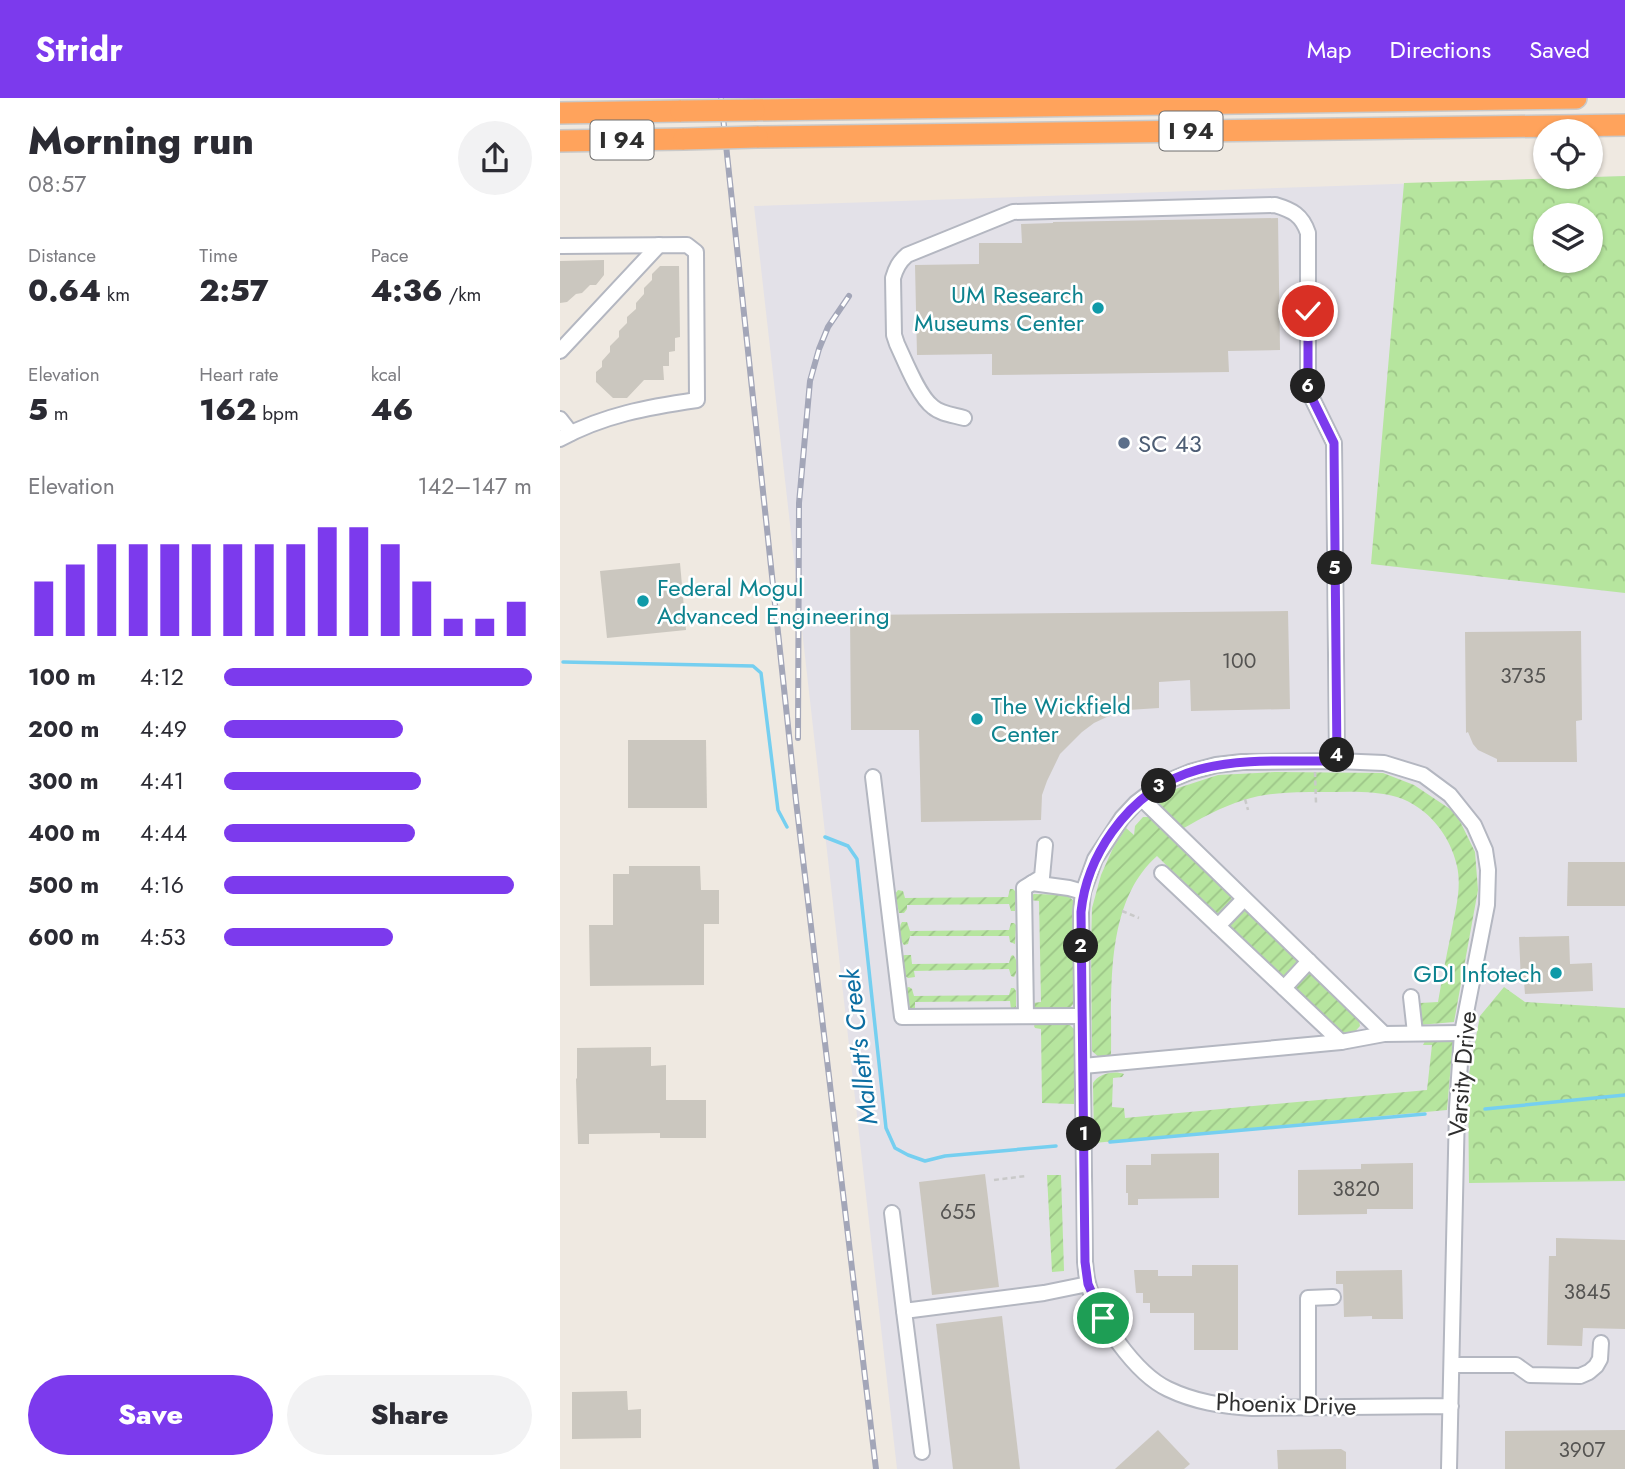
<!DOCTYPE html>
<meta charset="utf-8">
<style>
body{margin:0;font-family:Jost,sans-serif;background:#f2f2f3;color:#2b2b33;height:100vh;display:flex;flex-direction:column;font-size:26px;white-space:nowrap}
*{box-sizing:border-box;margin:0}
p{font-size:23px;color:#7c7c81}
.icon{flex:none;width:38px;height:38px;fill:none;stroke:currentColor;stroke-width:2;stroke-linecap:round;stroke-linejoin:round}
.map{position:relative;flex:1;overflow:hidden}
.sheet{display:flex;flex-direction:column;background:#fff;width:560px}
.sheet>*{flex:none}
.controls{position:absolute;left:973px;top:21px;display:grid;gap:14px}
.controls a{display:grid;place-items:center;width:70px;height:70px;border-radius:50%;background:#fff;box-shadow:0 2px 5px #0004;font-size:35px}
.pin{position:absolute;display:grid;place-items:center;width:60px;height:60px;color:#fff;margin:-30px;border:4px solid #fff;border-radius:50%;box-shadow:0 2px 7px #0007}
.km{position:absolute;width:35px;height:35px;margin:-18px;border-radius:50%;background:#222;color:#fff;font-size:19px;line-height:35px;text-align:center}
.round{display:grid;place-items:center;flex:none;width:74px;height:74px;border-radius:37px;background:#f2f2f3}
.headline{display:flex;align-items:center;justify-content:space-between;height:119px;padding:0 28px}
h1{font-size:38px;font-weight:800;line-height:52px}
.figures{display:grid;grid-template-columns:repeat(3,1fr);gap:10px;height:119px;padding:7px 28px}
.figures div{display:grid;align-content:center}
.figures b{font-size:30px;font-weight:800}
.figures small{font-size:19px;font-weight:400}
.figures p{font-size:19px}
.chart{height:196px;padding:14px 28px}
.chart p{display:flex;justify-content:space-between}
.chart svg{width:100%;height:126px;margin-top:7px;stroke:#7c3aed;stroke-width:6}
.action{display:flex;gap:14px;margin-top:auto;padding:14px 28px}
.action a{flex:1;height:80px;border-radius:42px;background:#7c3aed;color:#fff;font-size:28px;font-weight:800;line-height:80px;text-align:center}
.action a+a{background:#f2f2f3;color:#2b2b33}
ul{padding:0 28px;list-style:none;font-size:23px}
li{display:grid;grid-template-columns:112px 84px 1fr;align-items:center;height:52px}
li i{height:18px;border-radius:9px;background:#7c3aed}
header{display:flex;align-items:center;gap:42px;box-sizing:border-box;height:98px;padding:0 35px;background:#7c3aed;color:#fff}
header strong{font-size:33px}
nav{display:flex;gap:38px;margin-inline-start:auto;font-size:24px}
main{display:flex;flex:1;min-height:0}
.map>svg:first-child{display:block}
.industrial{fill:#e3e1e8;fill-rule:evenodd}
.forest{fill:url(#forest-crowns);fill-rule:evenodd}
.garden{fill:url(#garden-furrows)}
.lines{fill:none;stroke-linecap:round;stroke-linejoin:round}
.stream{stroke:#75cff0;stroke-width:3.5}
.building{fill:#cbc7bf}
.minor-casing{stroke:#b4b7c1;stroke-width:18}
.highway-casing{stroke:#c9c9c9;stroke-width:24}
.path{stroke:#c9c9c9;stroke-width:2.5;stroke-dasharray:5 3.5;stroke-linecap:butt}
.minor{stroke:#fff;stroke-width:14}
.highway{stroke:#ffa35c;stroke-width:21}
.rail-casing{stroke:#a3a6b8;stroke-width:6}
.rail{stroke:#fff;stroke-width:3.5;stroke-dasharray:10;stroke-linecap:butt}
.highway-bridge-casing{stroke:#c9c9c9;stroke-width:24;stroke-linecap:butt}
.highway-bridge{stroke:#ffa35c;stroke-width:21}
.route-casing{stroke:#fff;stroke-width:14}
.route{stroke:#7c3aed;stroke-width:9}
.culture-dot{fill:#0f9aa8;stroke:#fff;stroke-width:2.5}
.service-dot{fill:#5c6f8a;stroke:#fff;stroke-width:2.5}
.labels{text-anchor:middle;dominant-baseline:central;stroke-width:5;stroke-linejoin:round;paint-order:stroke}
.number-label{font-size:21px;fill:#555452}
.shield{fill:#fff;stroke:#6d6d6d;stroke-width:2}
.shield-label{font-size:23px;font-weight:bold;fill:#2e2e2e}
.culture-label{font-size:24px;fill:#0d838f;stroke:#fff;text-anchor:end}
.service-label{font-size:24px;fill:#4e5e75;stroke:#fff;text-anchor:start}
.street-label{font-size:24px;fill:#2e2e2e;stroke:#fff}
.water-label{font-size:26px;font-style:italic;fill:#0d6fa3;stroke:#fff}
</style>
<header>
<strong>Stridr</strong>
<nav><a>Map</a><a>Directions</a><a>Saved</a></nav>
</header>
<main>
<section class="sheet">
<div class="headline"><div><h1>Morning run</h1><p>08:57</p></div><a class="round"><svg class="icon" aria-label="share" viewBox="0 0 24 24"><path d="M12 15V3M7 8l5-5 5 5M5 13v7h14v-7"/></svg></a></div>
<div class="figures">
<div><p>Distance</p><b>0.64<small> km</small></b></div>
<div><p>Time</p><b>2:57</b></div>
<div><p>Pace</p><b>4:36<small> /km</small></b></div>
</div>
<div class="figures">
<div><p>Elevation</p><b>5<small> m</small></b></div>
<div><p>Heart rate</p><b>162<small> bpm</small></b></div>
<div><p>kcal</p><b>46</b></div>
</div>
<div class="chart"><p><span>Elevation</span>142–147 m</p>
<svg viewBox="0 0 160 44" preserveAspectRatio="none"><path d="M5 44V25M15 44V19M25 44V12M35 44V12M45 44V12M55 44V12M65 44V12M75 44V12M85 44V12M95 44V6M105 44V6M115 44V12M125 44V25M135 44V38M145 44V38M155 44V32"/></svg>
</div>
<ul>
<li><b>100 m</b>4:12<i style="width:100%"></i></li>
<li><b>200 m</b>4:49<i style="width:58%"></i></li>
<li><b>300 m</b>4:41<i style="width:64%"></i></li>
<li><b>400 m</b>4:44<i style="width:62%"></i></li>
<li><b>500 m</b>4:16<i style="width:94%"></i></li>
<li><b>600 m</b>4:53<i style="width:55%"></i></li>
</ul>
<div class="action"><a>Save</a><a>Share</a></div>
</section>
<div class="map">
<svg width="1065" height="1371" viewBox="0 0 1065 1371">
<defs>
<pattern id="forest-crowns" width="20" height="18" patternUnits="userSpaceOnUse" patternTransform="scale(1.75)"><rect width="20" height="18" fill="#b6e59e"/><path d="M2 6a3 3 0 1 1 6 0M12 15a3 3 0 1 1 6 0" fill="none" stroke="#9dc588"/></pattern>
<pattern id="garden-furrows" width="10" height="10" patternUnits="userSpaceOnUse" patternTransform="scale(1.75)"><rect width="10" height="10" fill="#b6e59e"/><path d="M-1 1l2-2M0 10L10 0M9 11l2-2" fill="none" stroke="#9dc588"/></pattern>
</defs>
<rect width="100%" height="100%" fill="#efe9e1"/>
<path class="industrial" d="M1065,78v1293h-728l-143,-1263zM985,117h46v46h-46z"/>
<g class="forest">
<path d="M1065,78v417l-254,-29 33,-381zM985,117h46v46h-46z"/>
<path d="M944,889l21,15 100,6v173l-156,2 -1,-104 12,-63z"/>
</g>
<g class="garden">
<path d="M715,674l108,1 31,12 42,28 19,39 3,38 -24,132 -35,3 1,-22 18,-1c4,-23 8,-45 13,-68 4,-23 11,-45 6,-68 -7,-31 -29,-59 -60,-69 -24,-7 -50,-5 -74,-5 -26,0 -54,0 -79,8 -23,7 -42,18 -62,29l-19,-18 -5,-7 -1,-7 21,-9 40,-13z"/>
<path d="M583,719h6l5,4 77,76 1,4 -13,13h-3l-59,-58c-53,47 -45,135 -46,199h12v1l-22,3 -9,-8 -1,-106 1,-37 9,-33 12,-27 13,-20 8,7 1,-9z"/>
<path d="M450,791h3l3,3 -1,19h-4l-2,-7 -102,1v4l-3,4h-5l-4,-19 3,-4 5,1 2,7 103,-1z"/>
<path d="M474,796l33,1 8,7 -1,101 -4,5 -38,2 1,-7 8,-1 -2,-101 -9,-1v-4z"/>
<path d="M682,812h3l52,51v3l-12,12 -3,1 -55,-52z"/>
<path d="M342,824h5l3,9 99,-1 2,-7h3l2,2 -1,19 -5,-2 -1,-6h-99l-2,8 -4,1c-4,-4 -6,-18 -2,-23z"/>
<path d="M345,857h6l1,9 97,-1 2,-7 2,-1c5,4 5,17 1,22l-3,-1 -2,-7 -95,2 1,6 -7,1 -3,-2 -4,-15v-5z"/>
<path d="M749,875l4,2 46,45 1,6 -8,9 -10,1 -48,-46v-4l12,-12z"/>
<path d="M349,889l3,2 2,7 95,-1 2,-7h3l2,3v16l-2,3 -3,-1 -1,-8 -95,1v7l-4,1 -6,-16 1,-6z"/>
<path d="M476,925h32l6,6v75l-32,-1 -1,-74 -6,-1 -1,-2z"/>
<path d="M878,940l15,2 -6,70 -353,33 -1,-60c5,-9 21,-13 31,-9l-2,3 -9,1 -1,29 12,1 1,10 302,-28 5,-45h-9l2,-4z"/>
<path d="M487,1077h14l3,96 -12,1z"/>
</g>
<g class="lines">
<g class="stream">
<path d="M3,564l190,4 8,7 17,137 9,17"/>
<path d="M265,739l23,9 9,13 29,269 9,20 13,7 17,6 20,-5 111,-10"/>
<path d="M925,1011l140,-14"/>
<path d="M550,1044l315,-28"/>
</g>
</g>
<g class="building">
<path d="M718,120l2,132 -52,1 1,21 -237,3v-21l-75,1 -2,-90 64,-1v-21h43l-1,-19 32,-1v-1z"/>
<path d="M44,162v15l-8,10h-6l-8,8 -6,1 -9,8 -7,1v-42z"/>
<path d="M100,168h19l1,71 -5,1v13l-6,1v14h-6l1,14h-20l-17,18h-14l-17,-16v-10l6,-5v-6l8,-9v-6l9,-9v-6l8,-8v-6l9,-8v-6l8,-9v-6l8,-8v-6z"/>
<path d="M120,465l6,67 -79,8 -7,-67z"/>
<path d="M728,513l2,98 -99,2 -1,-31 -31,2v26l-31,2 -17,5 -17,8 -12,9 -22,22 -13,27 -5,14 -1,25 -120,2 -2,-92h-68l-1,-115z"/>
<path d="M1021,533l1,89 -6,1 1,41h-80v-3l-19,-9 -5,-6 -5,-12 -2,1 -1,-101z"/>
<path d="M68,642h78l1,68h-79z"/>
<path d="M1008,764h57v44h-58z"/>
<path d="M69,768h71l1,24h18v34h-15v61l-114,1 -1,-61h24v-51h16z"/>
<path d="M1009,838l1,28 22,-1 1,28 -68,3 -1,-12h-3l-2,-45z"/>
<path d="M91,949v19l15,-1v35h40v38h-46v-5l-71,1v10h-11l-2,-65 1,-1v-30z"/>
<path d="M659,1055v45l-81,1v6h-10v-12h-2v-28h25v-11z"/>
<path d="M853,1065v46h-46v5l-69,1v-45l63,-1v-5z"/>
<path d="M425,1076l14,113 -67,8 -13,-113z"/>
<path d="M996,1140l69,2v89l-42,-1 -1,18 -35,-1 2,-89h7z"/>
<path d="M632,1167h46v85h-44v-37h-44v-10h-7v-10h-7l-2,-23h24v6h34z"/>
<path d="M842,1172l1,49h-31v-3l-28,1 -1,-33h-7v-13z"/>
<path d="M442,1218l18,153h-67l-17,-145z"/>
<path d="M67,1293l1,19 13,-1v29l-69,1v-47z"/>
<path d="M598,1332l32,34 -6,5h-69z"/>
<path d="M1065,1332v39h-120v-38z"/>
<path d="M781,1351l5,3v17h-68l-1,-19z"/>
</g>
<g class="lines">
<defs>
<g id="minor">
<path d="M0,148l127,-1 9,7 1,148c-48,7 -94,15 -137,39"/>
<path d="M0,253l99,-106"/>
<path d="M404,320c-10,-3 -23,-4 -31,-11 -14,-10 -28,-46 -36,-63l-3,-9 -1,-57c3,-10 6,-16 14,-23l106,-43 262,-7c17,5 27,10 33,28v157l26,53 3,318"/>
<path d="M0,321l11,14"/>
<path d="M313,679l29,240 180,-1"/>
<path d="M582,701l242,235 78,-1"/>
<path d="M472,785l37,5 14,4"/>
<path d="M658,828l26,-27"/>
<path d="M724,890l25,-27"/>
<path d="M851,899l4,36"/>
<path d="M466,918l-2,-128 18,-11 3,-32"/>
<path d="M781,944l43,-8"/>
<path d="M523,968l258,-24 -179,-169"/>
<path d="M332,1115l12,98 140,-18 44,-9"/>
<path d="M344,1213l18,141"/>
<path d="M892,1267h64l14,10 50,1 9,-4 7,-6 4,-7 1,-16"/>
<path d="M748,1309v-109l25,-1"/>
<path d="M889,1371l8,-361 5,-75 25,-128 1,-35 -3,-20 -11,-25 -24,-30 -27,-20 -39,-12 -47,-2 -95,1 -26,3 -26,7 -29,12 -25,19 -14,15 -27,41 -12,33 -2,20 4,350c1,7 1,14 3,21 8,35 48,91 80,106 27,13 54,17 84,19l199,-2"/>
</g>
<g id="highway">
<path d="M194,12l822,-12"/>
<path d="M0,15l121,-2"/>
<path d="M197,39l868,-12"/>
<path d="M0,43l124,-2"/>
</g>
</defs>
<use href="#minor" class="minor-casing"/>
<use href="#highway" class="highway-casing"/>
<g class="path">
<path d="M755,674l1,31"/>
<path d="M685,701l3,11"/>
<path d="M562,813l17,7"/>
<path d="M434,1082l32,-4"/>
</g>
<use href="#minor" class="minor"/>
<use href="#highway" class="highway"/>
<defs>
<g id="rail">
<path d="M161,0l75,703 80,668"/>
<path d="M238,640l1,-235 11,-122 9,-32 9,-22 21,-31"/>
</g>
</defs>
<use href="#rail" class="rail-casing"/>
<use href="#rail" class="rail"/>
<defs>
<g id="highway-bridge">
<path d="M121,13l73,-1"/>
<path d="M124,41l73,-2"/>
</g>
</defs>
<use href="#highway-bridge" class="highway-bridge-casing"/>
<use href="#highway-bridge" class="highway-bridge"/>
</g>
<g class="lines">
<defs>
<path id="route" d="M543,1220l-15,-34 -3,-22 -4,-350c3,-30 14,-56 31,-80 58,-82 136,-70 225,-71l-3,-318 -26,-53v-79"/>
</defs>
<use href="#route" class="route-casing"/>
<use href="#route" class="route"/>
</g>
<g class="culture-dot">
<circle cx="538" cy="210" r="7"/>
<circle cx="83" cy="503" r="7"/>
<circle cx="417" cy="621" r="7"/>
<circle cx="996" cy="875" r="7"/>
</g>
<circle class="service-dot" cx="564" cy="345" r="7"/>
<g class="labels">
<g class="number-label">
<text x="679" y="563">100</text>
<text x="963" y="578">3735</text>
<text x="796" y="1091">3820</text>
<text x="398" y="1114">655</text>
<text x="1027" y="1194">3845</text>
<text x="1022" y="1352">3907</text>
</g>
<g class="shield">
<rect x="599.5" y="13.5" width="63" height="39" rx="5"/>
<rect x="30.5" y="22.5" width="63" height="39" rx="5"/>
</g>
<g class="shield-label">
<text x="631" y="33">I 94</text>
<text x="62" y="42">I 94</text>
</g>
<g class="culture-label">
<text x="524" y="196">UM Research<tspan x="524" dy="28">Museums Center</tspan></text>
<text x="97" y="489" text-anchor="start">Federal Mogul<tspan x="97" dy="28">Advanced Engineering</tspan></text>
<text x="431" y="607" text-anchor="start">The Wickfield<tspan x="431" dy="28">Center</tspan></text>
<text x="982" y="875">GDI Infotech</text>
</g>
<g class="service-label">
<text x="578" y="345">SC 43</text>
</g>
<g class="street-label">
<text transform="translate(902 976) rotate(-85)">Varsity Drive</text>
<text transform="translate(726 1306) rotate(2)">Phoenix Drive</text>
</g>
<g class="water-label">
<text transform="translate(299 949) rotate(-97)">Mallett's Creek</text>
</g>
</g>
</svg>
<div class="controls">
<a><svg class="icon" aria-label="locate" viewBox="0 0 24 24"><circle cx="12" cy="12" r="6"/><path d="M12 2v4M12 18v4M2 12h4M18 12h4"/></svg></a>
<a><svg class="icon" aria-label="layers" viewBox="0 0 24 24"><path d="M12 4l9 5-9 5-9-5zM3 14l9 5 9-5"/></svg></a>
</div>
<div class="pin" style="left:543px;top:1220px;background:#1e9e55"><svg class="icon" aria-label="arrive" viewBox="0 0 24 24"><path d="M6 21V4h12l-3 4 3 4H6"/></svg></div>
<div class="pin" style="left:748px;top:213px;background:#d93025"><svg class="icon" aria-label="check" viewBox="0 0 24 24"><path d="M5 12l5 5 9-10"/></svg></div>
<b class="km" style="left:524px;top:1036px">1</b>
<b class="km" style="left:521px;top:848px">2</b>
<b class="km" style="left:599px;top:688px">3</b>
<b class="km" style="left:777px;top:657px">4</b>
<b class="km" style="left:775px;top:470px">5</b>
<b class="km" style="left:748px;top:288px">6</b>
</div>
</main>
